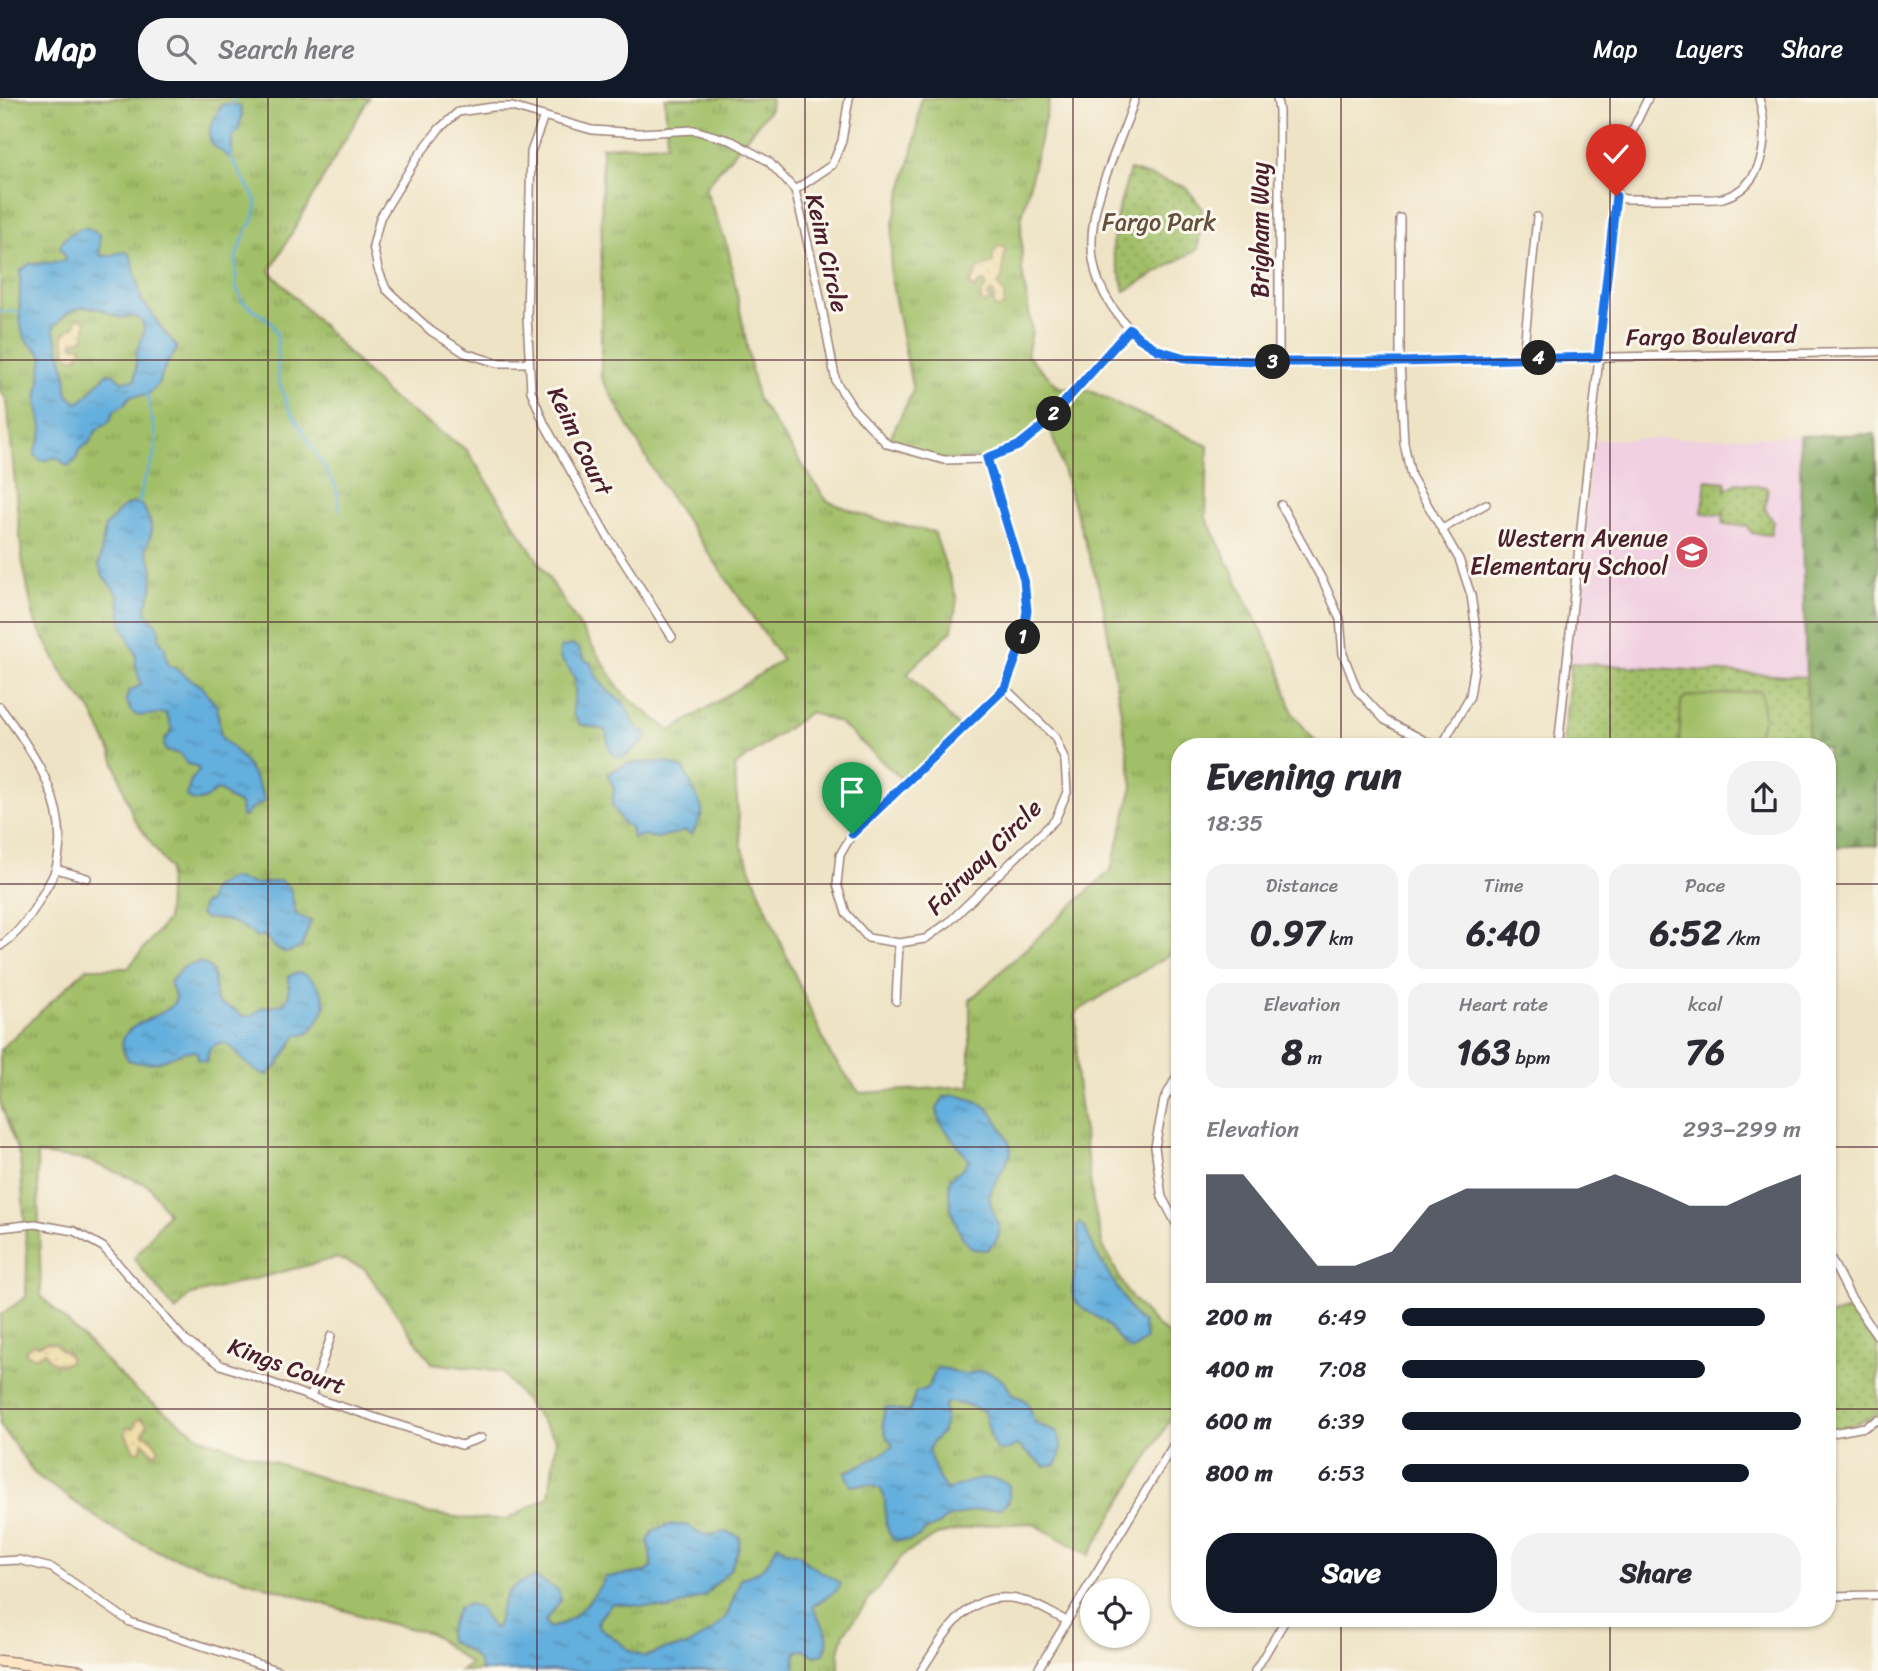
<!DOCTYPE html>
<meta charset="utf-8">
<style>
body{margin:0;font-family:Sriracha,sans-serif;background:#f2f2f3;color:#2b2b33;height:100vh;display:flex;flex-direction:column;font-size:26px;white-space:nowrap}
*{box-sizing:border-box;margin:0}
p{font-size:23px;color:#7c7c81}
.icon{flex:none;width:38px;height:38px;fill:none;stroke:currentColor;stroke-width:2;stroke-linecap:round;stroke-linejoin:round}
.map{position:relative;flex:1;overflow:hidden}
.side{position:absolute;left:1171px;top:640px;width:665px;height:889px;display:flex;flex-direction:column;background:#fff;border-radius:28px;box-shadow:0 2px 5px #0004}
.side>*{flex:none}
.fabs{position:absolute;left:1080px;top:1480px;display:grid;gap:14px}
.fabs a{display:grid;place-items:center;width:70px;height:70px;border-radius:50%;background:#fff;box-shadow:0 2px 5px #0004;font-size:35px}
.pin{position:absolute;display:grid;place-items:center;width:60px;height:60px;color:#fff;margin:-72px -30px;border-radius:50% 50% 50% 0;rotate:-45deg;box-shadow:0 0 7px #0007}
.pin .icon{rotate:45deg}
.km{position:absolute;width:35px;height:35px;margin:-18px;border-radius:50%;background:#222;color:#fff;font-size:19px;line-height:35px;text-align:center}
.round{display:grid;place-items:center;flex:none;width:74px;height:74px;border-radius:28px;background:#f2f2f3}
.overview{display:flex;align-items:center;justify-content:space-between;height:119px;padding:0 35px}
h1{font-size:38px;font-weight:700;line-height:52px}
.stats{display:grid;grid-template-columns:repeat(3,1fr);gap:10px;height:119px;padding:7px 35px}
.stats div{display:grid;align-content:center;border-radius:18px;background:#f2f2f3;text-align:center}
.stats b{font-size:35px;font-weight:700}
.stats small{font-size:19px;font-weight:400}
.stats p{font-size:19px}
.chart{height:196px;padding:14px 35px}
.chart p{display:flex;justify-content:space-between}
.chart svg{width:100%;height:126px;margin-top:7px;fill:#111827;opacity:.7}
.action{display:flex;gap:14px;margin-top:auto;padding:14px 35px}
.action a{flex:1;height:80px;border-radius:28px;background:#111827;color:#fff;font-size:28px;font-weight:700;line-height:80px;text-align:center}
.action a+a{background:#f2f2f3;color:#2b2b33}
ul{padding:0 35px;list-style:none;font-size:23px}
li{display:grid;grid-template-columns:112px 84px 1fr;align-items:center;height:52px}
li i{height:18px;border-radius:9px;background:#111827}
header{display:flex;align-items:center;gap:42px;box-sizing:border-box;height:98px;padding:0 35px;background:#111827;color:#fff}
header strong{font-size:33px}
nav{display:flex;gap:38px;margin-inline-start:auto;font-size:24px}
.search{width:490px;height:63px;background:#f2f2f3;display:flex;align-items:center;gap:18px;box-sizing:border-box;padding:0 24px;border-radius:28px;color:#7c7c81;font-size:26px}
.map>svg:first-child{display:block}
.built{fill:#f1d0e2}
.grass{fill:url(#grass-tufts);stroke:#766f49;stroke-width:2;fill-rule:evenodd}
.forest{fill:url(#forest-firs);stroke:#656244;stroke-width:2}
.sand{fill:url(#sand-dots);stroke:#9c7c64;stroke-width:2}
.park{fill:url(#park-dots);stroke:#766f49;stroke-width:2}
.garden{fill:#a1bf67;stroke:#766f49;stroke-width:2}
.water{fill:url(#water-ripples);stroke:#576784;stroke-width:2;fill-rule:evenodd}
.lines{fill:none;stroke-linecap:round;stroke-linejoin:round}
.stream{stroke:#64afdd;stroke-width:2.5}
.street-casing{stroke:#9c8178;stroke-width:10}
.secondary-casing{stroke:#9c8178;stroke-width:13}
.street{stroke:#fff;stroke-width:7}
.secondary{stroke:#fde5c5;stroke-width:10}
.route-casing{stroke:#fff;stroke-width:14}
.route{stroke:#1a73e8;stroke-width:9}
.grid{fill:none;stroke:#4a1f2b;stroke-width:2;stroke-opacity:0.55}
.labels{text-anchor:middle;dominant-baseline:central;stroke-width:6;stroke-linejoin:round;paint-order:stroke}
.park-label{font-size:24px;fill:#644f3d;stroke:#fbf7ec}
.street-label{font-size:24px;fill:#4a1f2b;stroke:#fbf7ec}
.poi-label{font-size:24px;fill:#4a1f2b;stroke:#fbf7ec;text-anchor:end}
</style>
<header>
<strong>Map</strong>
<div class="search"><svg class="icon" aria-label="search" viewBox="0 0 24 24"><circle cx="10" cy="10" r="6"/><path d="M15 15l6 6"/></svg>Search here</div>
<nav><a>Map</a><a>Layers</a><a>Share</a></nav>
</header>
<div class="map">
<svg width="1878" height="1573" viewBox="0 0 1878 1573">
<defs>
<pattern id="grass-tufts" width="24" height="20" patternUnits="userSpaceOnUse" patternTransform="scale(1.75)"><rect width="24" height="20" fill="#a1bf67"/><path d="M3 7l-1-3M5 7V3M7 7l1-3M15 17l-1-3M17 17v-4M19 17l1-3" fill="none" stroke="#859b55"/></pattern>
<pattern id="forest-firs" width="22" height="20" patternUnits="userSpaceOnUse" patternTransform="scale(1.75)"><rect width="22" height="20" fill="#80a65c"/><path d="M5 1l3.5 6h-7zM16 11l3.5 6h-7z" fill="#6b874c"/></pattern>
<pattern id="sand-dots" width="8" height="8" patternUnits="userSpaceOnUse" patternTransform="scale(1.75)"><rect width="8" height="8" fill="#eeda9e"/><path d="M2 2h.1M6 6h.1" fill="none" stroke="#cebb88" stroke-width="1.8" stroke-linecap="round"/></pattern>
<pattern id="park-dots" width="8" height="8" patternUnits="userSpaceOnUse" patternTransform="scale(1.75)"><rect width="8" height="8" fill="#a1bf67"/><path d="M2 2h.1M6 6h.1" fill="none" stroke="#859b55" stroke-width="1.8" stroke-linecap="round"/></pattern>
<pattern id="water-ripples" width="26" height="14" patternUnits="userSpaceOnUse" patternTransform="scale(1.75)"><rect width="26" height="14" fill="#64afdd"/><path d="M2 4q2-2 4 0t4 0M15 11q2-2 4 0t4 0" fill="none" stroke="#548eb3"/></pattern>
</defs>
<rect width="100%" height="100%" fill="#fbf7ec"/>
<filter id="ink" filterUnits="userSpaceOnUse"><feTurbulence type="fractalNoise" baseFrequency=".0143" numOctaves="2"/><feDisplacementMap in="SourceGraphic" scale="14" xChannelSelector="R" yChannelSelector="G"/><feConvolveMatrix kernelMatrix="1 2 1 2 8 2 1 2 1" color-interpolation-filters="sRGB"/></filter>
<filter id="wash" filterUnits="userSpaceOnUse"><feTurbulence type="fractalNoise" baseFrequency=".00686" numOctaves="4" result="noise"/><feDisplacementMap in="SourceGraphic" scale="28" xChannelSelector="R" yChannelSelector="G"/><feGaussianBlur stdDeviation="1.57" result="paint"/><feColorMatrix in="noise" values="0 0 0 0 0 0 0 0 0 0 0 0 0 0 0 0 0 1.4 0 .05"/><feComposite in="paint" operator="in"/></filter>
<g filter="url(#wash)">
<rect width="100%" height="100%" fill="#eee3c5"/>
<path class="built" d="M1799,338l9,311h-245l29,-307z"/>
<path class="grass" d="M0,0h369l-99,173 120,126 77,53 156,244 48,37 111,-71 -122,-178 -59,-105 1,-230 65,-3 -2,-46h106l-1,11 -65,79 23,60 29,150 70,103 50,19 57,12 23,67 -5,31 -45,43 55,57 -56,53 -66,-60 -30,-11 -76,55 7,78 38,94 51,115 30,39 110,-7v-86l141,-130 22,-84 -31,-188 -54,-178 -30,26 -31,13 -43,1 -57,-16 26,-53 -23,-117 3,-51 22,-81 6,-44h129l-29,123 1,49 10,61 -5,24 32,32 31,4 118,55 -2,72 72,146 15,50 27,33h-140l-1,202 -103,63 1,69 16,121 10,44 24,46 29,33 24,18 -1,62 -90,150 -57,-32 -48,2 -47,10 -34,20 -59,78 -5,19v19h-379l10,-7 -40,-31 -48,-11 -216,-67 -53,-26 -78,-55 -35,-49v-110l26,-18 1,-40 -7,-99 -20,-56v-52l87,-82h41l39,-48 2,-51 -36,-52 -22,-65 -20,-42 -24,-29 -33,-61 -12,-62 -15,-158 -7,-9zM37,1056l49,6 62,25 20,28 -34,46 42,52 12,-15 148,-38 28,10 68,95 70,9 54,67 -7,57 -41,23h-37l-45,-6 -224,-75 -66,-47 -95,-95z"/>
<path class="forest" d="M1875,336l3,75v336l-51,2v-100h-19l-9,-311z"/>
<g class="sand">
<path d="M998,148l5,1 3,3c-6,15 1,22 -8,35l6,9v12l-6,3 -4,-3v-12l-2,-2 -4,3 1,7 -4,2 -4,-3 -1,-5 6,-10 -1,-4h-4l-7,7 -4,-4 8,-17 15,-5v-9z"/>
<path d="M81,219l5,5 -2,16 -12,5 1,3h9v4l-6,8h-4l-6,-4 -3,-18 3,-5 9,-4 2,-9z"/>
<path d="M46,1244l9,1 6,7 8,4v8l-9,3 -11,-5 -4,-8 -11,5 -8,-3v-4l5,-6 9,1z"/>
<path d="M142,1320l5,6 -4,10 6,2 10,13 -3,4 -4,-1 -9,-10 -3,9h-6l-9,-19 2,-5 7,1 2,-7z"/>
</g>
<g class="park">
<path d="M1130,72l56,17 16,21 -4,41 -73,42 -12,-38 1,-28z"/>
<path d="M1706,382l20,2 -1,8 12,-7 31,4 -3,22 8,12 -2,14 -19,-2 -5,-7 -24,-2 1,-14 -2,5 -20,-2z"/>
<path d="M1571,565l235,14 2,70h-245z"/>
<path d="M1851,1212l27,35v69c-16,9 -32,14 -51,15v-113z"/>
</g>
<path class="garden" d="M1761,593l3,28 -12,28h-73l2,-45 5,-5z"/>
<g class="water">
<path d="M223,6l17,2 2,9 -4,17 -6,4v21h-4c-4,-5 -9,-7 -14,-11 -11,-11 2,-32 9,-42z"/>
<path d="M81,130h7l12,7v20c8,4 17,-4 27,-3l4,5 11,45c11,8 12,18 21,28 5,7 11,10 14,19l-12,18 -8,19 -10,9 -17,1 -5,8 -11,7 -5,11 -12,8 -8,13 -10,7 -3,10 -8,6 -12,-9 -13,4 -8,-5v-6l6,-12 1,-11 -5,-25 6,-46c-5,-6 -12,-11 -17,-16 -10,-16 -5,-49 -6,-69l10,-7 35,-3v-6l-5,-7c2,-11 12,-15 21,-20zM83,209l17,2 21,9 12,-2 7,3c10,15 -2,22 -4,37 0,8 0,16 -1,24l-14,1 -7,-7 -7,-1 -24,27 -6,3 -10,-9c1,-24 -8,-45 -14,-66l14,-15z"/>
<path d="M133,405l6,1 5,4 7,16v10l-5,15 7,19 -1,22 -6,16 1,8 12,14v11l6,9 3,16 32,21 17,21 4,31c22,18 35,38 44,64l-15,9 -4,6 -4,1 -2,-13 -11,-5 -8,-8 -5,-1c-9,9 -17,16 -29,7l3,-15 9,-12 -4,-4 -8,-2 -7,-10 -14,-3 -2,-4 1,-9 3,-1 4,-8 -6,-16 -28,3 -7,-5 -5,-11 3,-9 12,-6 -5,-18v-13l-13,-27 -5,-32 -15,-19 -4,-10 6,-39 18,-20z"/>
<path d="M572,547l5,2 9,14 5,2c5,16 17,31 32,38l14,27 10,5 -1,7 -23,18c-20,-6 -11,-12 -18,-28l-25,-6 -7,-10c-1,-13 6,-29 -1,-41 -7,-11 -14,-10 -12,-25z"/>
<path d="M666,664l18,7 18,39v6l-10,21 -6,-4 -30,7 -12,-3 -11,3 -2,-10 -9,-6 -10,-17 2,-17 -7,-14 21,-11z"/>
<path d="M231,780l23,6 27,-3 9,7 6,27 15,6 -10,27 -15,5 -10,-5 -13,-13 -7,3c-12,-15 -34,-20 -51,-19l-5,-5 3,-10 6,-2c-1,-16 10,-17 22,-24z"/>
<path d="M199,864c23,7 11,26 19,42l16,5 8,7h9l11,-8 22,-4 5,-10v-18c17,-11 36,14 36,30 -1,5 -13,26 -18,28 -1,1 -8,1 -10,1l-19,30 -11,10c-24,-4 -34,-38 -50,-31 -3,1 -5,4 -8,6l-2,12 -9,-2 -1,-8c-20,-6 -35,20 -69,8 -24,-37 34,-39 46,-57 4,-7 -3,-14 -4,-21l13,-15z"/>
<path d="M955,997c10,2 21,5 30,11 8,5 27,37 26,46 -4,15 -19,29 -21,44 -2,22 24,33 -3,54l-14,-1c-17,-14 -27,-48 -23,-70l16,-14 2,-6 -29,-38 -2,-13 7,-11z"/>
<path d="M1079,1125l6,5 11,25 31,51 10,15 6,4 3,16 -14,11 -7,-4 -20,-24 -23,-14 -7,-8 -3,-8 7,-45 -2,-21z"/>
<path d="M937,1270c11,-1 18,6 28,6 6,0 11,-3 17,-3 14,1 26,13 30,24 21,5 16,12 23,28l23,10c4,14 5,20 -3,32l-10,2 -28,-22 -12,6 -7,-1 -6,-8 -8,-31 -19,-6 -17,-3 -4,4c5,36 -7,21 -16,45l11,28 8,11c19,-8 44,-18 62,-5v16l-8,7 -29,3 -27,8 -7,6 -14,6 -4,6 -12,4 -14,-1c-22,-23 12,-63 -43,-54l-6,-13c12,-7 40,-18 48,-28 -10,-12 -12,-22 -8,-37 10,-2 15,5 24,4l7,-21c15,1 15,-13 21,-23z"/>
<path d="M669,1427h19l8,7 11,3 19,-3 14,5 -2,14 -8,19 -26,26 -34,13 -58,-6 -13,16 -1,7 34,26 13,5 20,-8 19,-2 28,-16 15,-15 14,-38c23,-6 26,-13 37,-34l9,7 12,3 10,10 31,19 -4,8 -23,15c7,22 21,23 11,48l-9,2 -11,-6 -8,1 -2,20h-313c-1,-16 -19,-23 -32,-30l-1,-9 10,-24 11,-4 9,3 16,22c5,-5 5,-9 6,-16 4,-23 14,-29 35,-36l23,13 3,10 -16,21 4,7c25,-4 44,-30 57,-51l40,-5 6,-5 -4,-26 6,-11z"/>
</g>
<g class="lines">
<g class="stream">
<path d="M231,9l3,-9"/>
<path d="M230,59l23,38 4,10 -4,17 -6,7 -11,28v29l6,15 29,21 6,13 1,44 10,28 48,80 4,23"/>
<path d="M0,213l19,1"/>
<path d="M139,406l4,-22 12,-27 1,-17 -9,-43"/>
</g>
</g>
</g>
<g filter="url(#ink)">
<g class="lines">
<defs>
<g id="street">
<path d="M1135,0c-19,62 -66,133 -30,197 17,31 44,58 80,63 22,4 46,2 69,3 67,2 134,1 201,-1 141,-4 282,-6 423,-8"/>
<path d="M1277,0l2,13v251"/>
<path d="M544,18l-13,36 -4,165 4,74 13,32 62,111 66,103"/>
<path d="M795,92l37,-25 10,-24 7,-43"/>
<path d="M1616,98l9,3c24,0 47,0 71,0 8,0 19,1 27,-1 44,-13 46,-63 36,-100"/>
<path d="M1400,120v144l4,81 7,33 48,83 12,36 7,49 -8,52 -29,51"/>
<path d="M1523,260l14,-141"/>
<path d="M529,265h-32l-32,-10 -34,-22 -45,-42 -8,-20 -5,-23 7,-28 36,-59 23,-30 19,-17 35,-5h19l80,23 48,3 54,-3 38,11 36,20 27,29 22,92 19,100 17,26 34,36 57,16 43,-1 31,-13 25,-20 87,-97"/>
<path d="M987,361l37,121 3,31 -5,31 -17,46 -153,146 -12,21 -3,29 9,29 22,25 31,5 26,-4 24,-17 106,-102 12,-28 -2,-31 -10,-24 -50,-49"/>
<path d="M1281,407l43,78 16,36 3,35 14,36 28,30 52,27"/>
<path d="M1442,431l44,-25"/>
<path d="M0,609c34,45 72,101 56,161 -3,10 -10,20 -15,29 -10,19 -23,37 -41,49"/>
<path d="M1558,649l60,-571 8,-32 22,-46"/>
<path d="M56,771l31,9"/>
<path d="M896,903l3,-58"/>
<path d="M1180,972l-16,30 -9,47 7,50 18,34"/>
<path d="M0,1130l35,-4 39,7 29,16 83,94 35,24 90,32 150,48 20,-7"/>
<path d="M1827,1153l23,45 28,41"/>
<path d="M311,1299l20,-61"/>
<path d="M1827,1336l38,-7 13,-7"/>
<path d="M0,1463l19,-1 33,8 78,54 149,49"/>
<path d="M1827,1498l51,-1"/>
<path d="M921,1573c26,-40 50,-88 107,-69 13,4 26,13 39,19"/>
<path d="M1037,1573l143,-237"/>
<path d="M1255,1573l31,-52"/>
</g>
<path id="secondary" d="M0,1563l81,10"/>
</defs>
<use href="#street" class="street-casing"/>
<use href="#secondary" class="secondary-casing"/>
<use href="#street" class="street"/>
<use href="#secondary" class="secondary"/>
</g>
</g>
<g class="lines" filter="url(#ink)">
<defs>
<path id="route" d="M852,736l153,-146 17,-46 5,-31 -3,-31 -37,-122 31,-12 25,-20 87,-97 9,9 19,12 27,8 94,4h121l198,-5 18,-161"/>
</defs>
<use href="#route" class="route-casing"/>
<use href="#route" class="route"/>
</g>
<path class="grid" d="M268,0v1573M537,0v1573M805,0v1573M1073,0v1573M1341,0v649M1610,0v649M0,262h1878M0,524h1878M0,786h1180M1827,786h51M0,1049h1180M1827,1049h51M0,1311h1180M1827,1311h51M1341,1521v52M1610,1521v52"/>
<defs>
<symbol id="school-disc" viewBox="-11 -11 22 22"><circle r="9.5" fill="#d1495b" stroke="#fbf7ec"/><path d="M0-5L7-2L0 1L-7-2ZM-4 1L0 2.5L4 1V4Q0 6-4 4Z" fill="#fff"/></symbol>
</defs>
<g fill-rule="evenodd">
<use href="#school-disc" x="1673" y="435" width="38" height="38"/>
</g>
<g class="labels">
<g class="park-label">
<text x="1159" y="124">Fargo Park</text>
</g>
<g class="street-label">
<text transform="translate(1260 132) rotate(-90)">Brigham Way</text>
<text transform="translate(827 155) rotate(77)">Keim Circle</text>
<text transform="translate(1711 238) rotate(-1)">Fargo Boulevard</text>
<text transform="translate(580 343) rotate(64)">Keim Court</text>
<text transform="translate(984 759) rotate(-45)">Fairway Circle</text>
<text transform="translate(287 1268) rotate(20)">Kings Court</text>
</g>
<g class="poi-label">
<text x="1668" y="440">Western Avenue<tspan x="1668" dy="28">Elementary School</tspan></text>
</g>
</g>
</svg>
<div class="fabs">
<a><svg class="icon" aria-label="locate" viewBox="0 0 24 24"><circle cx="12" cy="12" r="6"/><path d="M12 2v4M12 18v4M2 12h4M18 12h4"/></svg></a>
</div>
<div class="pin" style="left:852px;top:736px;background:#1e9e55"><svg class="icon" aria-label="arrive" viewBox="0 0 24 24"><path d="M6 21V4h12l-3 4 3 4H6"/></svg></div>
<div class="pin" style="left:1616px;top:98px;background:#d93025"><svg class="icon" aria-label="check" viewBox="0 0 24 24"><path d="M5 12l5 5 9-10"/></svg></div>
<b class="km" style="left:1023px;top:539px">1</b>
<b class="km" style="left:1054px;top:316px">2</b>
<b class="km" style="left:1273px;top:264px">3</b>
<b class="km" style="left:1539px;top:260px">4</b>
<section class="side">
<div class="overview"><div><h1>Evening run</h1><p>18:35</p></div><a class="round"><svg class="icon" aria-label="share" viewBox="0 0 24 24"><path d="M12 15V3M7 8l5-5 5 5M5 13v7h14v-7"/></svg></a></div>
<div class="stats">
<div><p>Distance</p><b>0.97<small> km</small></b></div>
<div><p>Time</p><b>6:40</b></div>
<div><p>Pace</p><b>6:52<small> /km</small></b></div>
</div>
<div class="stats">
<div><p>Elevation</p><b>8<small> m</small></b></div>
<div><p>Heart rate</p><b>163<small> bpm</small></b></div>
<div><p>kcal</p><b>76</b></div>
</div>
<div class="chart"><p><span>Elevation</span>293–299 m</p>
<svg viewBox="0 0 160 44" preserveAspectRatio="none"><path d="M0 44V6L10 6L20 22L30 38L40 38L50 33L60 17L70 11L80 11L90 11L100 11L110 6L120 11L130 17L140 17L150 11L160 6V44z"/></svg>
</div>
<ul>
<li><b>200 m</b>6:49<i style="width:91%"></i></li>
<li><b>400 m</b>7:08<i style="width:76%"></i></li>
<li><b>600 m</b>6:39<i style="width:100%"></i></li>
<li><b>800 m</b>6:53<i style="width:87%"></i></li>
</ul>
<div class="action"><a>Save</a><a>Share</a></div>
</section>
</div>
